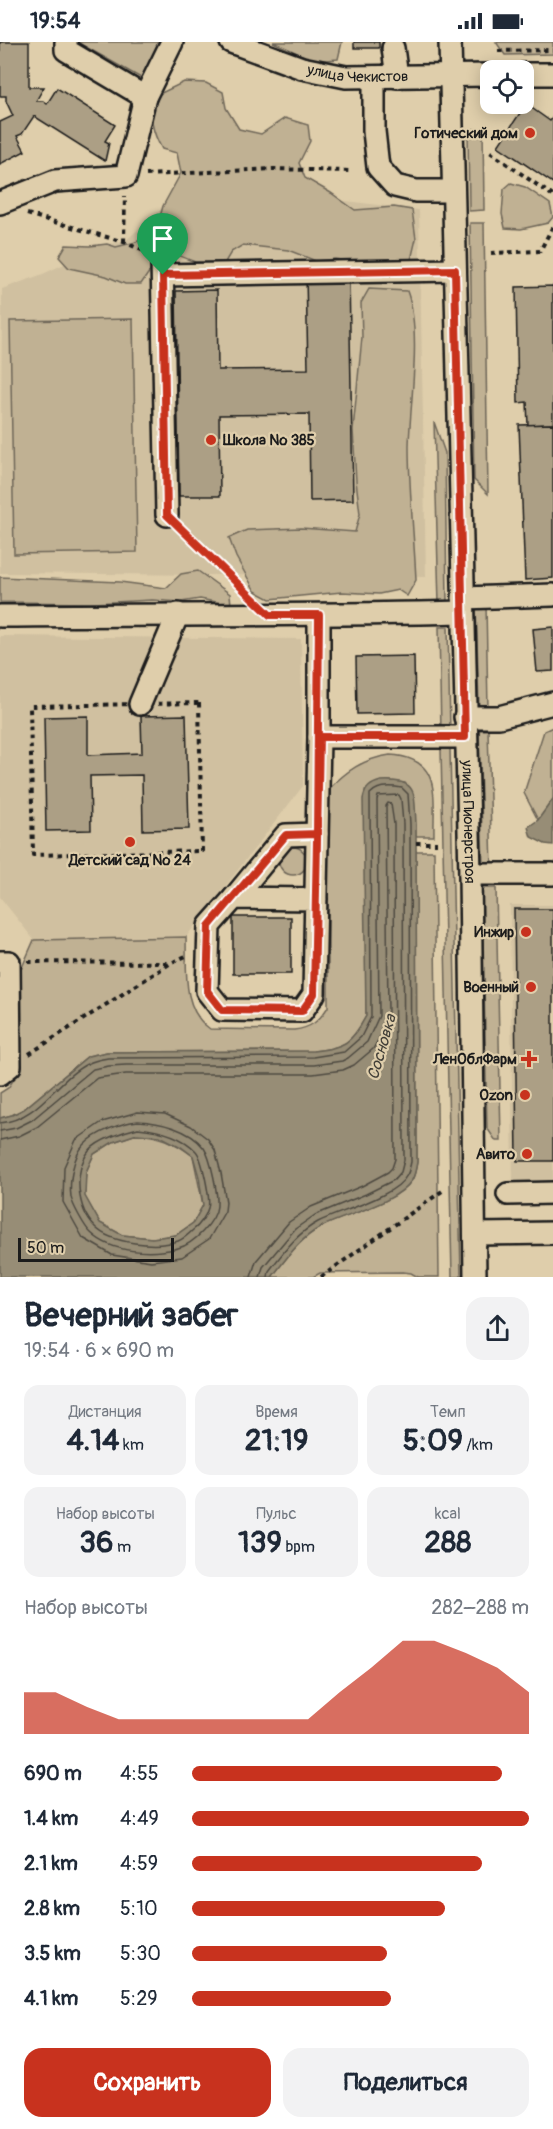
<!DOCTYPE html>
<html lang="ru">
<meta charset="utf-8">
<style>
body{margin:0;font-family:Pangolin,sans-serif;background:#f2f2f3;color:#1f2937;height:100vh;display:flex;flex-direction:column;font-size:22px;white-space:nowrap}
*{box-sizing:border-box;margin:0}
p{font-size:20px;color:#747a83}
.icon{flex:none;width:33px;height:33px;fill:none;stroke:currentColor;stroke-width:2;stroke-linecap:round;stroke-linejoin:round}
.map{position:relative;height:1235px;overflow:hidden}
.details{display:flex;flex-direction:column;background:#fff;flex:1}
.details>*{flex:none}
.tools{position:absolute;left:480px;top:18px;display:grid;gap:12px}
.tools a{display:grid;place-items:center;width:54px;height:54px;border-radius:12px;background:#fff;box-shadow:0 3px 15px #0003;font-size:30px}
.scale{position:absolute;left:18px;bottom:15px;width:156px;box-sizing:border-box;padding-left:6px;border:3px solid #1c1c1c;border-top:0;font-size:16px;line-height:21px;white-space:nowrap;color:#1c1c1c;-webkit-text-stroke:4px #dfceab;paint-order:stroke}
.pin{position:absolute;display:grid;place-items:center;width:51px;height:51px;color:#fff;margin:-62px -26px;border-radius:50% 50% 50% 0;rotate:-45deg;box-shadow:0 0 6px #0007}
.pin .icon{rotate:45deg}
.round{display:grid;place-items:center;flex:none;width:63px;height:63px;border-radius:18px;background:#f2f2f3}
.summary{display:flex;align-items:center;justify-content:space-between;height:102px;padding:0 24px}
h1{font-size:33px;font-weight:800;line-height:45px}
.stats{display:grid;grid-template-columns:repeat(3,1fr);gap:9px;height:102px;padding:6px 24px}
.stats div{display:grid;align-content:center;border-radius:15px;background:#f2f2f3;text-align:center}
.stats b{font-size:30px;font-weight:800}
.stats small{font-size:16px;font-weight:400}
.stats p{font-size:16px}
.chart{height:168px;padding:12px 24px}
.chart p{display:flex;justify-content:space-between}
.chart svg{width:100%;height:108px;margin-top:6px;fill:#c8321e;opacity:.7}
.action{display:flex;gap:12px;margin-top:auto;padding:12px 24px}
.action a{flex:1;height:69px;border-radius:18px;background:#c8321e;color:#fff;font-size:24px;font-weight:800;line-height:69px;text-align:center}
.action a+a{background:#f2f2f3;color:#1f2937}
ul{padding:0 24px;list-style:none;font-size:20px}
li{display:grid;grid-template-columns:96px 72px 1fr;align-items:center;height:45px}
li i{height:15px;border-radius:8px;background:#c8321e}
.status{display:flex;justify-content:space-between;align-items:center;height:42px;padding:0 30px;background:#fff;direction:ltr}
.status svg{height:16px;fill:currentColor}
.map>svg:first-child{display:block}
.built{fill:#d0c0a0}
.green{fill:#c0b193;stroke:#6e6658;stroke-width:1.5}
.water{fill:#978d76;stroke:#666052;stroke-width:1.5;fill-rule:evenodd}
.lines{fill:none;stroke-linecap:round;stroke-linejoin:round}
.shore{stroke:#4d4940;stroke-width:1.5}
.building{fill:#ac9f85;stroke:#1c1c1c;stroke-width:1.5}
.minor-casing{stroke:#1c1c1c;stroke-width:26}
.path{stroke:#1c1c1c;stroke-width:4;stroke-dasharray:4.5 4.5;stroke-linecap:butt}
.minor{stroke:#dfceab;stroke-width:21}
.route-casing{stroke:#fff;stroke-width:12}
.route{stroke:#c8321e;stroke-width:8}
.poi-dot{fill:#c8321e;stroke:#dfceab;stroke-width:2}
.labels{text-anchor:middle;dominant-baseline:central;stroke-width:4.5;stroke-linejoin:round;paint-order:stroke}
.street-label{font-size:15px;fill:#1c1c1c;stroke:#dfceab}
.poi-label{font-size:15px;font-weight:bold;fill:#1c1c1c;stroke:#dfceab;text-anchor:end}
.water-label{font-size:16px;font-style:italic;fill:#413e37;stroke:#dfceab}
</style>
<div class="status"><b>19:54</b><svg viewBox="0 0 49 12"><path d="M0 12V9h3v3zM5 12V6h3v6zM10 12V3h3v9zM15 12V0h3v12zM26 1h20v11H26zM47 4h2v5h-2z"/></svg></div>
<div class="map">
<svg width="553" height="1235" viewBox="0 0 553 1235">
<rect width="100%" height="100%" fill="#dfceab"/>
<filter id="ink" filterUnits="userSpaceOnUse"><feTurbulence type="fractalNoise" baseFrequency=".0167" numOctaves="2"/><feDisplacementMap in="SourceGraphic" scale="12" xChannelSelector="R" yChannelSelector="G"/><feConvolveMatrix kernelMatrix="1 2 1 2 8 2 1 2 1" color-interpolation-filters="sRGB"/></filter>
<g filter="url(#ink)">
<g class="built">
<path d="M192,140l227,28 7,367 -426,-4 2,-284 41,-15 64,-30 17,-2z"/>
<path d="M0,594l301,3 2,147 -117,151 -152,3 -34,-43z"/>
<path d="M510,863h43v280l-40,1z"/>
</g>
<g class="green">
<path d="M77,0h86l-22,36z"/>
<path d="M273,0h69l-4,17 -23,2z"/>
<path d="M496,0h57v12l-48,1z"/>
<path d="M184,40l22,1 17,9 3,16 13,21 22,5 24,-16 23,7 2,16 -11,22 6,15 26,15 24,17 39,-3 18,3 4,29 -6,25 -10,-4 -41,3 -24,-4 -19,2 -28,-11 -45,-5 -12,7 -7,12 -29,-2 -28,-11 -13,14 -13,19h-16l-19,-8 -37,-8 -10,-11 7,-12 24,1 17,-2 9,3 20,-5 13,-6 9,-12 5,-18 18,-33 -4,-20 -15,-4c-11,-19 -11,-30 -11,-51z"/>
<path d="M468,87h15l1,81 -15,1z"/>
<path d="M511,141l14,4 25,17 3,13 -5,6 -27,6 -16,-1 -3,-14 2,-25z"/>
<path d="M470,181h14l4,271 -14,-14z"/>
<path d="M369,247l38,2c15,40 3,111 2,155 0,45 5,90 7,134l-9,16 -9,-6 -19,4 -37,-2 -72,7 -15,-8 -19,-34 -7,-19 18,-8 54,-2 54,4 5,-18 -4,-33 -3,-51 9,-93 -1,-34z"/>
<path d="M133,277l4,233 -123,2 -4,-233z"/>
<path d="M434,380l11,31 2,151h-8z"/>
<path d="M198,529l32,23 1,11 -31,-6 -19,3 -29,-2 -58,3 -94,-1v-25l120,5 46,6 15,-14z"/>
<path d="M476,563h10l2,104h-9z"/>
<path d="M439,585h9l2,105h-9z"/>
<path d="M553,685v72l-15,21 -14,-27 20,-62z"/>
<path d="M479,688h9l4,138h-9z"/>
<path d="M441,707h9l11,528h-9z"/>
<path d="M390,713c53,3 43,42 44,81h-18l-2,-39 -9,-14 -16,-2 -24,9 1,226c-16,29 -22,31 -53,35l-206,1 -19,4 -64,53 -12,6 -12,3v-25l8,-5 10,-15 2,-69 -7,-16 21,-48 152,-3c1,31 -5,72 24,92l84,1c17,-2 25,-9 34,-23v-217c18,-19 35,-31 62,-35z"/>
<circle cx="293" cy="819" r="14"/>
<path d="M416,809h18l5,426h-21l-7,-4 -8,-1 -83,1 -7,4h-41c14,-18 28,-39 49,-50 25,-13 75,-23 91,-47 3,-5 4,-12 5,-18z"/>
<path d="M482,846h14l5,253h-5l-9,-13z"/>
<path d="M137,1092c24,2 36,7 56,22l10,49 -10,18 -17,12 -24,3 -30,-3 -22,-12 -16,-27 2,-24 8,-18 19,-12z"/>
</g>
<g class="water">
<path d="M381,739c37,-2 33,11 35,42l1,339c-1,6 -2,13 -5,18 -16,24 -66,34 -91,47 -21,11 -35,32 -49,50h-272v-159l12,-3 12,-6 64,-53 19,-4 206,-1c31,-4 38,-6 53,-35l-3,-217c2,-11 7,-15 18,-18zM137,1092l23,2 21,11 12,9 6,21 4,28 -10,18 -17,12 -24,3 -30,-3 -22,-12 -15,-27 1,-24 8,-18 19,-12z"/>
<path d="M553,757v46l-8,-1 -14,-7 -3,-10 10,-7z"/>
</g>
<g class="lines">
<g class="shore">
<path d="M138,1070l27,2 26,12 17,13 7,11 6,23 5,29 -1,9 -16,28 -27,18 -31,4 -39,-6 -29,-17 -20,-36 1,-35 12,-27 26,-18z"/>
<path d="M138,1079c21,1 52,8 66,27 7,10 14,46 13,58 -1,15 -24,39 -39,42 -27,7 -66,5 -87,-15 -6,-5 -19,-29 -20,-36 -2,-15 2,-41 13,-52 12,-13 37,-22 54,-24z"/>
<path d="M0,1081c39,-3 57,-45 89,-60 6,-3 13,-4 19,-5l205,-1 31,-5 17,-15 10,-20 -1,-223c8,-9 21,-8 32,-6l6,6 2,30 1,338c-1,4 -2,10 -4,13 -11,22 -68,36 -89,47 -21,11 -35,31 -49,49l-1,6"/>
<path d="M138,1086c21,2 43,7 58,23 6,6 15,49 12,57 -2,8 -9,18 -15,22 -4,4 -10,9 -15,11 -21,7 -67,3 -83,-14 -18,-18 -22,-55 -6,-76 8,-11 36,-20 49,-23z"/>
<path d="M0,1089l16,-3 16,-8 61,-51 16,-3 17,-1h188l28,-4 6,-3 19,-16 12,-26 -2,-216 1,-4 21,-1 2,4 2,25 1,336 -3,12 -7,8 -28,14 -51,21 -20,14 -32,38 -3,10"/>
<path d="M0,1098l19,-4 18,-9 60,-49 29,-4h187l30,-4 11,-5 19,-16 13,-23 2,-10 -2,-210 2,-3 3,1 3,20 1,335 -3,9 -4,4 -26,14 -51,21 -22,15 -33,39 -5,16"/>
</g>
</g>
<g class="building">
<path d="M0,0h29v45h15l-8,14h7l4,3 10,-16 58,37 -10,16 4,2 -4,18 -71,-45 -12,18 -5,2 8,15 -25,13v-42l13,-6 -7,-15v-5h-6z"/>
<rect x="354" y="0" width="25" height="6"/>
<path d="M526,62l24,17 3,-4v66l-55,-37z"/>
<path d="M306,234h43l4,224 -43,1 -1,-87 -90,1 1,81h-41l-3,-205 41,-1 1,80 90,-1z"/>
<path d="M553,244v138l-25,1 -1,-23 -9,1 -2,-116z"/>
<path d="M553,382v154l-28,2 -6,-155z"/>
<path d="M553,585v44l-16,1 -4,-43z"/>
<path d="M414,614l1,57 -58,1 -1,-57z"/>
<path d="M186,673l3,114 -46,1 -1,-55 -52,1 1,54 -45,1 -2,-114 44,-1v39l54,-2 -1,-37z"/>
<path d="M514,867h39v252h-36z"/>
<rect x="233" y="875" width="58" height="57"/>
</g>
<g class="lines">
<defs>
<g id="minor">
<path id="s1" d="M231,0l71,26 44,9 144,-2"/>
<path id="s2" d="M450,0l20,832 5,403"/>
<path d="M393,6l4,29"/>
<path d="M524,32h29"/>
<path d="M374,35v54l4,36 17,19 21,5h37"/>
<path d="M145,55l27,-55"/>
<path d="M0,161l55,-22 71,-5 19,-79 -79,-47v-8"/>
<path d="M162,217l5,256"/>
<path d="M163,233l292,-5"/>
<path d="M463,556l90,-3"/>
<path d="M0,574c154,-2 309,0 463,-4"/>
<path d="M140,662l38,-90"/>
<path d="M465,675h34l54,-14"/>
<path d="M319,695h147"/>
<path d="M470,832h83"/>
<path d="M234,856l52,-63 31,-1"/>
<path d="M316,857l-82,-1 -25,28 -2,65 15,19 80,1 12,-17 5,-257v-122"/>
<path d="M0,920h9l1,104 -10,8"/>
<path d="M508,1152l45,-1"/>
<path d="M476,1192l77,-1"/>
</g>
</defs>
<use href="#minor" class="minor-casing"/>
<g class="path">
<path d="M498,9l55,-1"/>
<path d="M490,110l63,44"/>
<path d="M146,133l127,-6 76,2"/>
<path d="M27,172l97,28 22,10"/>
<path d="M124,200l1,-46"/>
<path d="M491,211l49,-2 13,-25"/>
<path d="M180,486l68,65"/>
<path d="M199,661l3,148 -169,4 -3,-149z"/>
<path d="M416,801h21"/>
<path d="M28,920l142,1"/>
<path d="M29,1012l142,-91 17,-8"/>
<path d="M321,1235l124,-88"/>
</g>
<use href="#minor" class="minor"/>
</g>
</g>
<g class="lines" filter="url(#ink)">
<defs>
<path id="route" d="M163,233l4,240 103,100h49l-2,219 -31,1 -77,91 -2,65 15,19 80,1 12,-17 5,-257h146l-10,-467 -292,5"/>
</defs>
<use href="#route" class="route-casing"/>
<use href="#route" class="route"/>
</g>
<g class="poi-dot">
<circle cx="530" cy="91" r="6"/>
<circle cx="211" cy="398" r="6"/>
<circle cx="130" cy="800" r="6"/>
<circle cx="526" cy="890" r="6"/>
<circle cx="531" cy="945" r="6"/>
<path d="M526 1008h6v6h6v6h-6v6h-6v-6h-6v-6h6z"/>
<circle cx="525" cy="1053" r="6"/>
<circle cx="527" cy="1112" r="6"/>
</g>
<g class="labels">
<g class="street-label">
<text stroke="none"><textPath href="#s1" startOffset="132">улица Чекистов</textPath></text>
<text stroke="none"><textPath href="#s2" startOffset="780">улица Пионерстроя</textPath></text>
</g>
<g class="poi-label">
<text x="518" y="91">Готический дом</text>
<text x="223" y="398" text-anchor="start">Школа № 385</text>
<text x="130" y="818" text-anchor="middle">Детский сад № 24</text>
<text x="514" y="890">Инжир</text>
<text x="519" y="945">Военный</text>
<text x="517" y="1017">ЛенОблФарм</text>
<text x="513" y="1053">Ozon</text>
<text x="515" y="1112">Авито</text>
</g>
<g class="water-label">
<text transform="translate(382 1005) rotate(-74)">Сосновка</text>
</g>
</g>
</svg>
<div class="tools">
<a><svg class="icon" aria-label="locate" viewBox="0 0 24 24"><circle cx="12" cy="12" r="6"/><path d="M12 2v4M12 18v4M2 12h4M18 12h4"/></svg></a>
</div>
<div class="scale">50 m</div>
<div class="pin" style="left:163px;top:233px;background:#1e9e55"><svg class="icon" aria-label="arrive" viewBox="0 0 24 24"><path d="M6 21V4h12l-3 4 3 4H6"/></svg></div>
</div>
<section class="details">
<div class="summary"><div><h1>Вечерний забег</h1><p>19:54 · 6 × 690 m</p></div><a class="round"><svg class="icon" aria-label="share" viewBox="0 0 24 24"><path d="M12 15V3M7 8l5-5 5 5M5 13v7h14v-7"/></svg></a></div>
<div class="stats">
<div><p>Дистанция</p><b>4.14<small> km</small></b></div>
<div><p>Время</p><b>21:19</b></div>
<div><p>Темп</p><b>5:09<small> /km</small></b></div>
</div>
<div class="stats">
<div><p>Набор высоты</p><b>36<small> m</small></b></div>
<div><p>Пульс</p><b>139<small> bpm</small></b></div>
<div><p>kcal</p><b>288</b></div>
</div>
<div class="chart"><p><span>Набор высоты</span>282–288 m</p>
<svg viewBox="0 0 160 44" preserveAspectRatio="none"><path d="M0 44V27L10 27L20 33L30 38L40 38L50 38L60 38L70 38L80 38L90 38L100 27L110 17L120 6L130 6L140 11L150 17L160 27V44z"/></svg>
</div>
<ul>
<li><b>690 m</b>4:55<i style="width:92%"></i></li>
<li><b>1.4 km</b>4:49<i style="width:100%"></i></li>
<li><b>2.1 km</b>4:59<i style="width:86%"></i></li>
<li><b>2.8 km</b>5:10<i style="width:75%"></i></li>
<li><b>3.5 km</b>5:30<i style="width:58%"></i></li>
<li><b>4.1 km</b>5:29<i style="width:59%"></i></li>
</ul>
<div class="action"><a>Сохранить</a><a>Поделиться</a></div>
</section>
